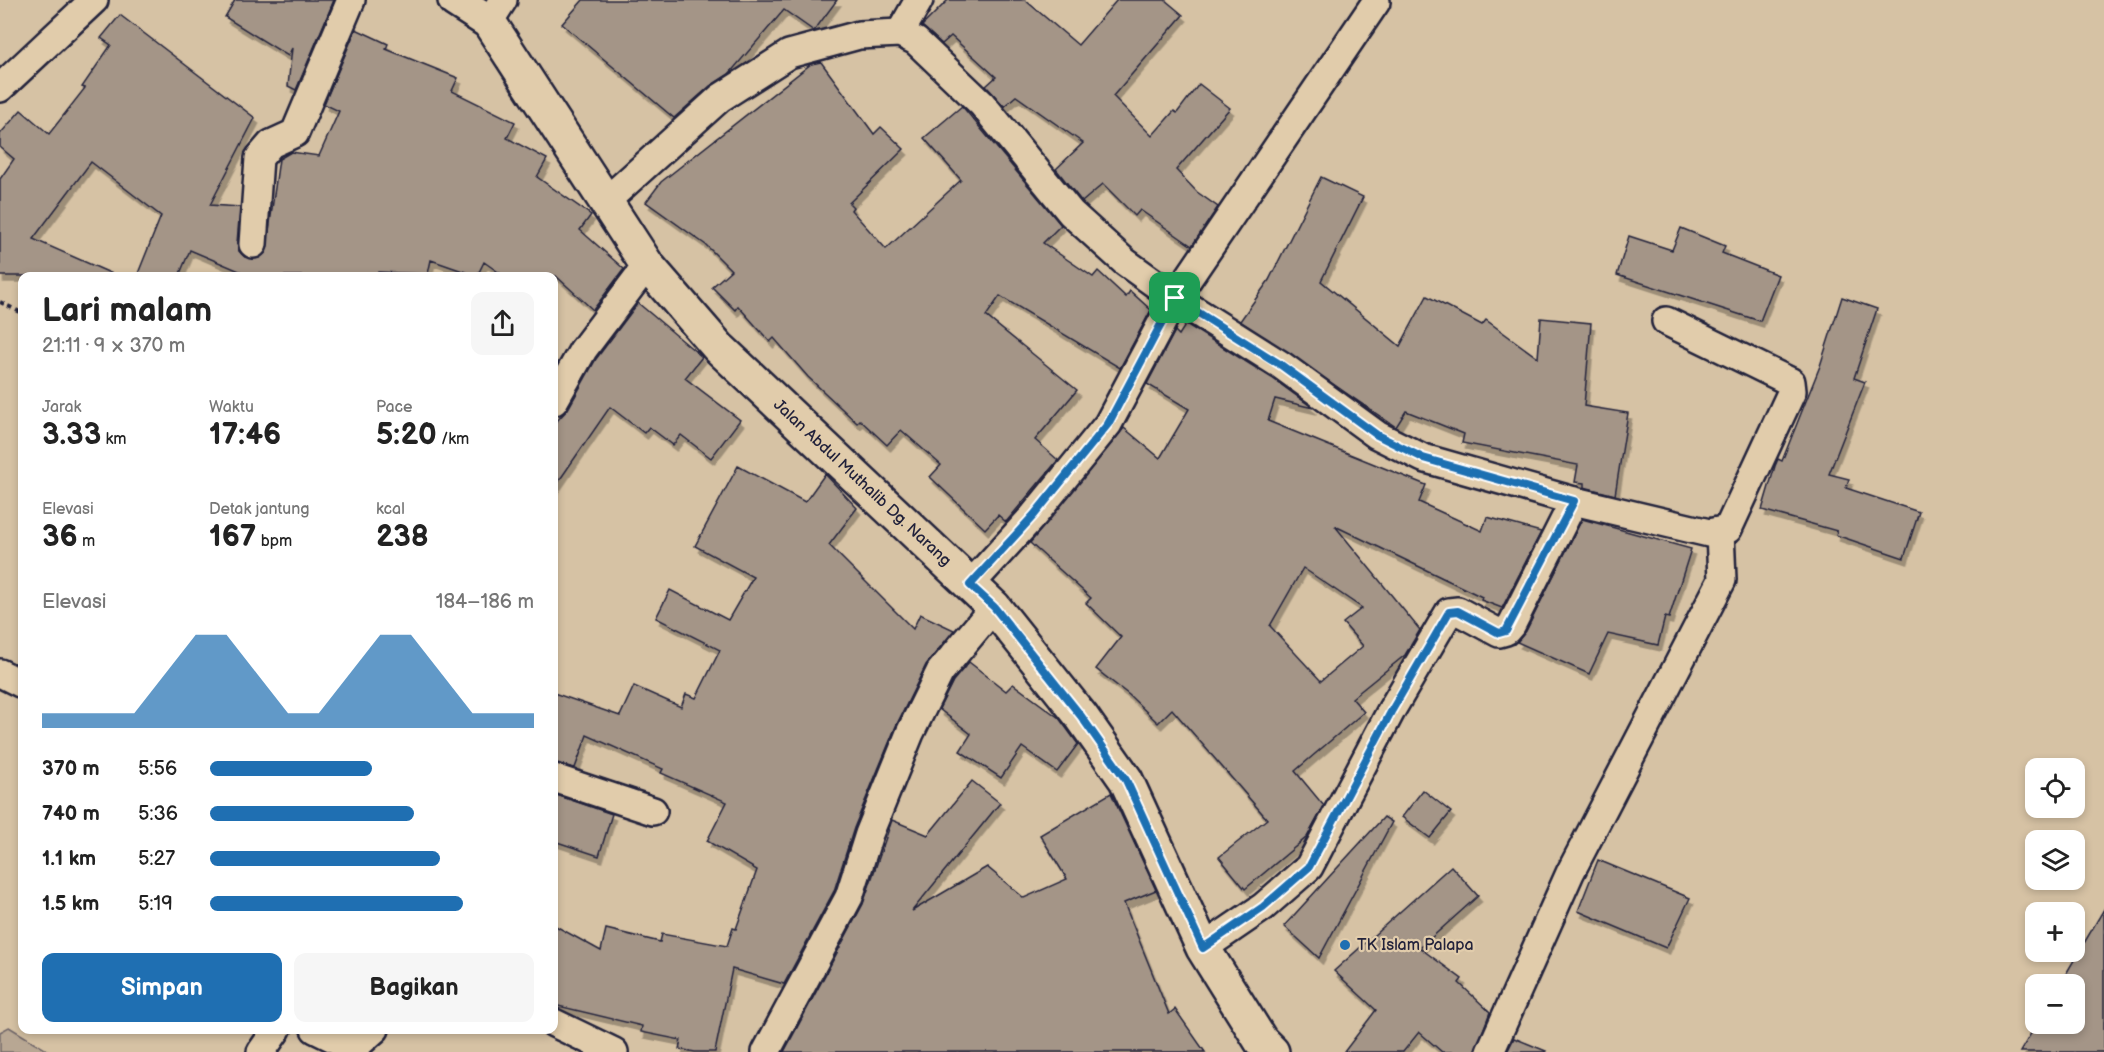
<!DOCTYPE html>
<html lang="id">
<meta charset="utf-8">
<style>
body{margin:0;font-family:"Balsamiq Sans",sans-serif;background:#f6f6f6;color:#222;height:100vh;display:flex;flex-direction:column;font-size:22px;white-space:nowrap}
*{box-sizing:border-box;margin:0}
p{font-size:20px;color:#767676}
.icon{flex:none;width:33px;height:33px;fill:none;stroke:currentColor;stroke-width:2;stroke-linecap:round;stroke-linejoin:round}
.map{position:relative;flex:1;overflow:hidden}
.details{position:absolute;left:18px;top:272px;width:540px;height:762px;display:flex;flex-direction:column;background:#fff;border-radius:12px;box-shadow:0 3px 9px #0003}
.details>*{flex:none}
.controls{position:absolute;left:2025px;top:758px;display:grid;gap:12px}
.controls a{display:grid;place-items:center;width:60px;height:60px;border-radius:12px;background:#fff;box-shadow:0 3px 9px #0003;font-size:30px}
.pin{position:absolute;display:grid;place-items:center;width:51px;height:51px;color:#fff;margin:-26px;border-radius:12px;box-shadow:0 3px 9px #0006}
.round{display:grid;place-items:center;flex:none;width:63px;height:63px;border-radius:12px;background:#f6f6f6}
.summary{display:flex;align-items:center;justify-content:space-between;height:102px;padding:0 24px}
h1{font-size:33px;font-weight:700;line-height:45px}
.figures{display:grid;grid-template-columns:repeat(3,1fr);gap:9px;height:102px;padding:6px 24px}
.figures div{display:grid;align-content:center}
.figures b{font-size:30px;font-weight:700}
.figures small{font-size:16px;font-weight:400}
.figures p{font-size:16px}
.chart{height:168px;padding:12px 24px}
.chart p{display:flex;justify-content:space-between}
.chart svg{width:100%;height:108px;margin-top:6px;fill:#1f6fb2;opacity:.7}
.primary-button{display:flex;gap:12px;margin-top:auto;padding:12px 24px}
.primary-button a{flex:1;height:69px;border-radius:12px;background:#1f6fb2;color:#fff;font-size:24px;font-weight:700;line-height:69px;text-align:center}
.primary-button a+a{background:#f6f6f6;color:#222}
ul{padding:0 24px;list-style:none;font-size:20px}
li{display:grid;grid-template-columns:96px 72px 1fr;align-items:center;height:45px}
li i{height:15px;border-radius:8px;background:#1f6fb2}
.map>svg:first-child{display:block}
.green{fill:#b8a793;stroke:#6d6467;stroke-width:1.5}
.building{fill:#a49587;stroke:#22223b;stroke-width:1.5;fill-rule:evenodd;filter:url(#shadow)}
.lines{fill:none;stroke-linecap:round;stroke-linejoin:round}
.minor-casing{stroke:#22223b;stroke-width:32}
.primary-casing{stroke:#22223b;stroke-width:38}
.path{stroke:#22223b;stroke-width:4;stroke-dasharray:4.5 4.5;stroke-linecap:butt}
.minor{stroke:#e1ccab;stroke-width:27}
.primary{stroke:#e1ccab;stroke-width:33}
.route-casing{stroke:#fff;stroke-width:12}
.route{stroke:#1f6fb2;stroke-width:8}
.poi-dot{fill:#1f6fb2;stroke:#e1ccab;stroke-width:2}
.labels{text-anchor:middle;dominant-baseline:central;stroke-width:4.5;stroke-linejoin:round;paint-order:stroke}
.street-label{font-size:16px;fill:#22223b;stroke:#e1ccab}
.poi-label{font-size:16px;fill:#22223b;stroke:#e1ccab;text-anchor:start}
</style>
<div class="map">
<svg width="2104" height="1052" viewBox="0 0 2104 1052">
<defs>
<filter id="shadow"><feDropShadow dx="3.5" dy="6" stdDeviation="0" flood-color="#0004"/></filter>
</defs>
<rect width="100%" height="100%" fill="#d6c2a4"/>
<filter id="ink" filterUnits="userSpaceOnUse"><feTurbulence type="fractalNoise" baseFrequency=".0167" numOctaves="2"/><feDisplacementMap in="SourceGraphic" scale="12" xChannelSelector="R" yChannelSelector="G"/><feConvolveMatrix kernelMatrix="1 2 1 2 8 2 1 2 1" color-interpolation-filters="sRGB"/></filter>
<g filter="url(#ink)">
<path class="green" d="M9,1027l41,25h-50v-20z"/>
<g class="building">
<path d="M235,0h99l-38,90 -8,-4 4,-38 -4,8 -63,-39z"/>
<path d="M583,0h254l-23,31 -30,-21 -55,64 -19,12 -36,32 -112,-94z"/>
<path d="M948,0h77l53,45 39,-45h48l18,15 -70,81 39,40 22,-25 3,2 22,-29 31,24 -54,62 21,22 21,15 -26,39 -52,-36 -5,6 -32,-32 -21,18 -26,-33 27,-26 -67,-47 -12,10 -18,-20 10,-9 -45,-41 -9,8 -20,-18z"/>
<path d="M120,15l135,103 -45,87 30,2 -3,36 2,8 6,6 14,1 7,-6 13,-93 12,-7 28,4 20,-45 -15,-7 32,-75 32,15 -2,5 72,29 -6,13 63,31 -8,16 40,21 -10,18 54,38 -11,15 44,39 -31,41 -37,-34h-52l-20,-14 -7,14 -46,-16 -3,14 -50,-2v4h-127l-61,-26 -11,26h-42l24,-60 -70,-54 -58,77 84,37h-117v-97l14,-20 -14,-12v-13l21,-24 28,24 36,-46 -3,-1 29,-42 -10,-7z"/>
<path d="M821,62l53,72 7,-7 23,22 -55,54 4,4 -2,3 35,39 75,-69 -37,-42 38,-32 99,119 -18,18 50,34 5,-6 28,26 4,-6 21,19 -31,58 -120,-72 -14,20 91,74 -42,50 23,20 -52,62 -8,-7 -13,14 -55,-52 11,-12 -40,-35 -14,15 -27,-25 -3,3 -49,-46 -34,-39 -4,4 -32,-36 -3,4 -23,-23 19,-17 -25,-25 -60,-43 15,-20 150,-118z"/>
<path d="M1321,177l42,20 -42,84 79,65 27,-50 55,29 4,-5 52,38 3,-40 50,5 -7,83 44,7 -13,82 -31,-8v-4l-9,-1 3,-17 -116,-22 2,-9 -58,-23 -10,16 -156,-106 29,-41z"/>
<path d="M1681,228l44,18 -3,7 56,22 -18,46 -143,-46 12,-39 43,14z"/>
<path d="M1842,297l35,12 -23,69 11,4 -36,92 20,5 -3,9 73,24 -15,46 -68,-23 1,-4 -75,-21 13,-44 3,-7 4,2 38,-95z"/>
<path d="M638,303l64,54 -17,21 55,42 -29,38 -30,-23 -8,10 -24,-18 -5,6 -34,-26 -56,81v-64l14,-15 28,-50z"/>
<path d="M1186,324l86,54 41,30 -38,-9 -7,22 158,64 -7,17 63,29 5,-14 54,15 -39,76 -21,-8 1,-3 -147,-71 85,104 -15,25 -53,43 12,14 -69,59 29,35 -17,31 -62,52 -26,-32 48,-38 -95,-110 -14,14 -29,-28 -33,-26 25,-32 -35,-34 5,-5 -61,-55 94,-115 36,30 29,-49 -42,-25 28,-53 4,4zM1303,568l59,40 -19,15 20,23 -42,35 -51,-55z"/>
<path d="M738,466l67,36 20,-28 32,34 -28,37 84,84 7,-15 34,16 -28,35 -30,61 -42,102 -20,63 -50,93 -52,-15 -17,83h-20l-16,-3 2,-9 -40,-8 1,-6 -88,-21v-80l47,26 5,-22 54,13 2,-8 65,12 6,-18 3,1 21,-59 -50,-29 20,-39 -66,-29 2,-4 -76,-34 -12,33 -21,-5v-70l66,23 14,-30 47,21 5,-13 10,4 24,-48 -64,-32 14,-28 58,30 25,-43 -58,-31z"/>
<path d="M1582,519l109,30 -22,69 -4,-1 -7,28 -50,-11 -19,40 -72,-32 9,-11z"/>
<path d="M969,662l37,29 7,-7 46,34 19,26 -21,28 -35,-25 -21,31 -41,-27 11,-17 -32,-25 14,-28z"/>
<path d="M972,781l28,22 -88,108 75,-44 37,31 43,-19 -27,-44 71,-42 45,97 -32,13 45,111 6,-5 30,43h-421l79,-148 29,-84 36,15z"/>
<path d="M1423,790l28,22 -21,26 -28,-21z"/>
<path d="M554,794l58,20 -13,42 -45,-15z"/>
<path d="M1384,817l8,5 -73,136 -35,-32z"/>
<path d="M1598,860l92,38 -24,50 -88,-37z"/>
<path d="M1451,866l27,30 -58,52 42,31 -3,4 31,29 -15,40h-33l-23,-20 -16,20h-59l32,-42 -42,-39z"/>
<path d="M2104,909v143h-84l17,-29h37v-39h-14z"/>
<path d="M1514,1038l32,13 -1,1h-38z"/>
</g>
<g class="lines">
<defs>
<g id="minor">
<path d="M489,22l14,-22"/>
<path d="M900,33l19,-33"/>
<path d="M0,88l94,-88"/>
<path d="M605,202l115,-104 69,-44 70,-19 41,-2 16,8 66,63 89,109 54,49 50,36 -67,126 -74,91 -64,70"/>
<path d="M253,244l6,-86 12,-14 24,-11 56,-133"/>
<path d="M554,401l29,-51 64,-85"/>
<path d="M1574,501l135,32 19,-4 64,-138 -1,-9 -125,-61"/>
<path d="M0,673l22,11"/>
<path d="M554,778l99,33"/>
<path d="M1203,948l60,-41 46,-40 83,-158 57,-97 9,-1 41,22 7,-2 6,-7 62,-123 -151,-43 -46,-23 -96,-70 -106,-67 201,-296"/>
<path d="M554,1023l60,29"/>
<path d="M315,1029l33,16h9l18,-16"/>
<path d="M261,1052l16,-23"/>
<path d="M766,1052l83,-155 20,-63 41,-101 30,-61 54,-65"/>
<path d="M1490,1052l80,-179 152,-293 -2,-48"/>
</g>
<path id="primary" d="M455,0l34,22 158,243 71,82 276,260 87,109 45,64 77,168 58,93 11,11"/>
</defs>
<use href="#minor" class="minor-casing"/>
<use href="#primary" class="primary-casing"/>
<path class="path" d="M0,302l22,11"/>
<use href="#minor" class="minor"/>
<use href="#primary" class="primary"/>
</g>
</g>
<g class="lines" filter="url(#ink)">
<defs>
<path id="route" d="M1175,298l106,67 96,70 46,23 151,43 -68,130 -7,2 -41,-22 -9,1 -57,98 -83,157 -46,40 -60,41 -77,-168 -45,-64 -87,-109 -24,-22 64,-70 74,-91z"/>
</defs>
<use href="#route" class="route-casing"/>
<use href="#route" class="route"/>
</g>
<circle class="poi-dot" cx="1345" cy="945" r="6"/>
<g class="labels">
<g class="street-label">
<text transform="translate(862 483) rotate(43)">Jalan Abdul Muthalib Dg. Narang</text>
</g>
<g class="poi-label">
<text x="1357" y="945">TK Islam Palapa</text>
</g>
</g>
</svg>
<div class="controls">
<a><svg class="icon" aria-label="locate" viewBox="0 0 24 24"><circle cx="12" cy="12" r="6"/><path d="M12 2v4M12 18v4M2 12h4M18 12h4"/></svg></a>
<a><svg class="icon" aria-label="layers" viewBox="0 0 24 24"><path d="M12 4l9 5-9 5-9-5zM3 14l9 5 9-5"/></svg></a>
<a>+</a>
<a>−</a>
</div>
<div class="pin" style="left:1175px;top:298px;background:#1e9e55"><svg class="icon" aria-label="arrive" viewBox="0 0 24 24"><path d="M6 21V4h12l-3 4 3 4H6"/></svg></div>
<section class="details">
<div class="summary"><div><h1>Lari malam</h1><p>21:11 · 9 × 370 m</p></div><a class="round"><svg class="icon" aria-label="share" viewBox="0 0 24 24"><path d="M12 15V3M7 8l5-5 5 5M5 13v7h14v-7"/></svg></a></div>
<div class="figures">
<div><p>Jarak</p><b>3.33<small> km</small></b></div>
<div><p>Waktu</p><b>17:46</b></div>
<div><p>Pace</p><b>5:20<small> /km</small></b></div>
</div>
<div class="figures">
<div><p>Elevasi</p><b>36<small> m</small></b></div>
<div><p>Detak jantung</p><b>167<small> bpm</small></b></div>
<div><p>kcal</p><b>238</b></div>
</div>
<div class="chart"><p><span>Elevasi</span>184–186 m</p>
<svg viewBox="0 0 160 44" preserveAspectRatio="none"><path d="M0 44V38L10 38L20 38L30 38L40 22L50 6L60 6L70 22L80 38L90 38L100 22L110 6L120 6L130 22L140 38L150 38L160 38V44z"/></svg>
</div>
<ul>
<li><b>370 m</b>5:56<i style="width:50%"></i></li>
<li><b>740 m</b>5:36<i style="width:63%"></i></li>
<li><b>1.1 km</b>5:27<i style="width:71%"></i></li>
<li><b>1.5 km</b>5:19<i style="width:78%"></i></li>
</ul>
<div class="primary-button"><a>Simpan</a><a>Bagikan</a></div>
</section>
</div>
